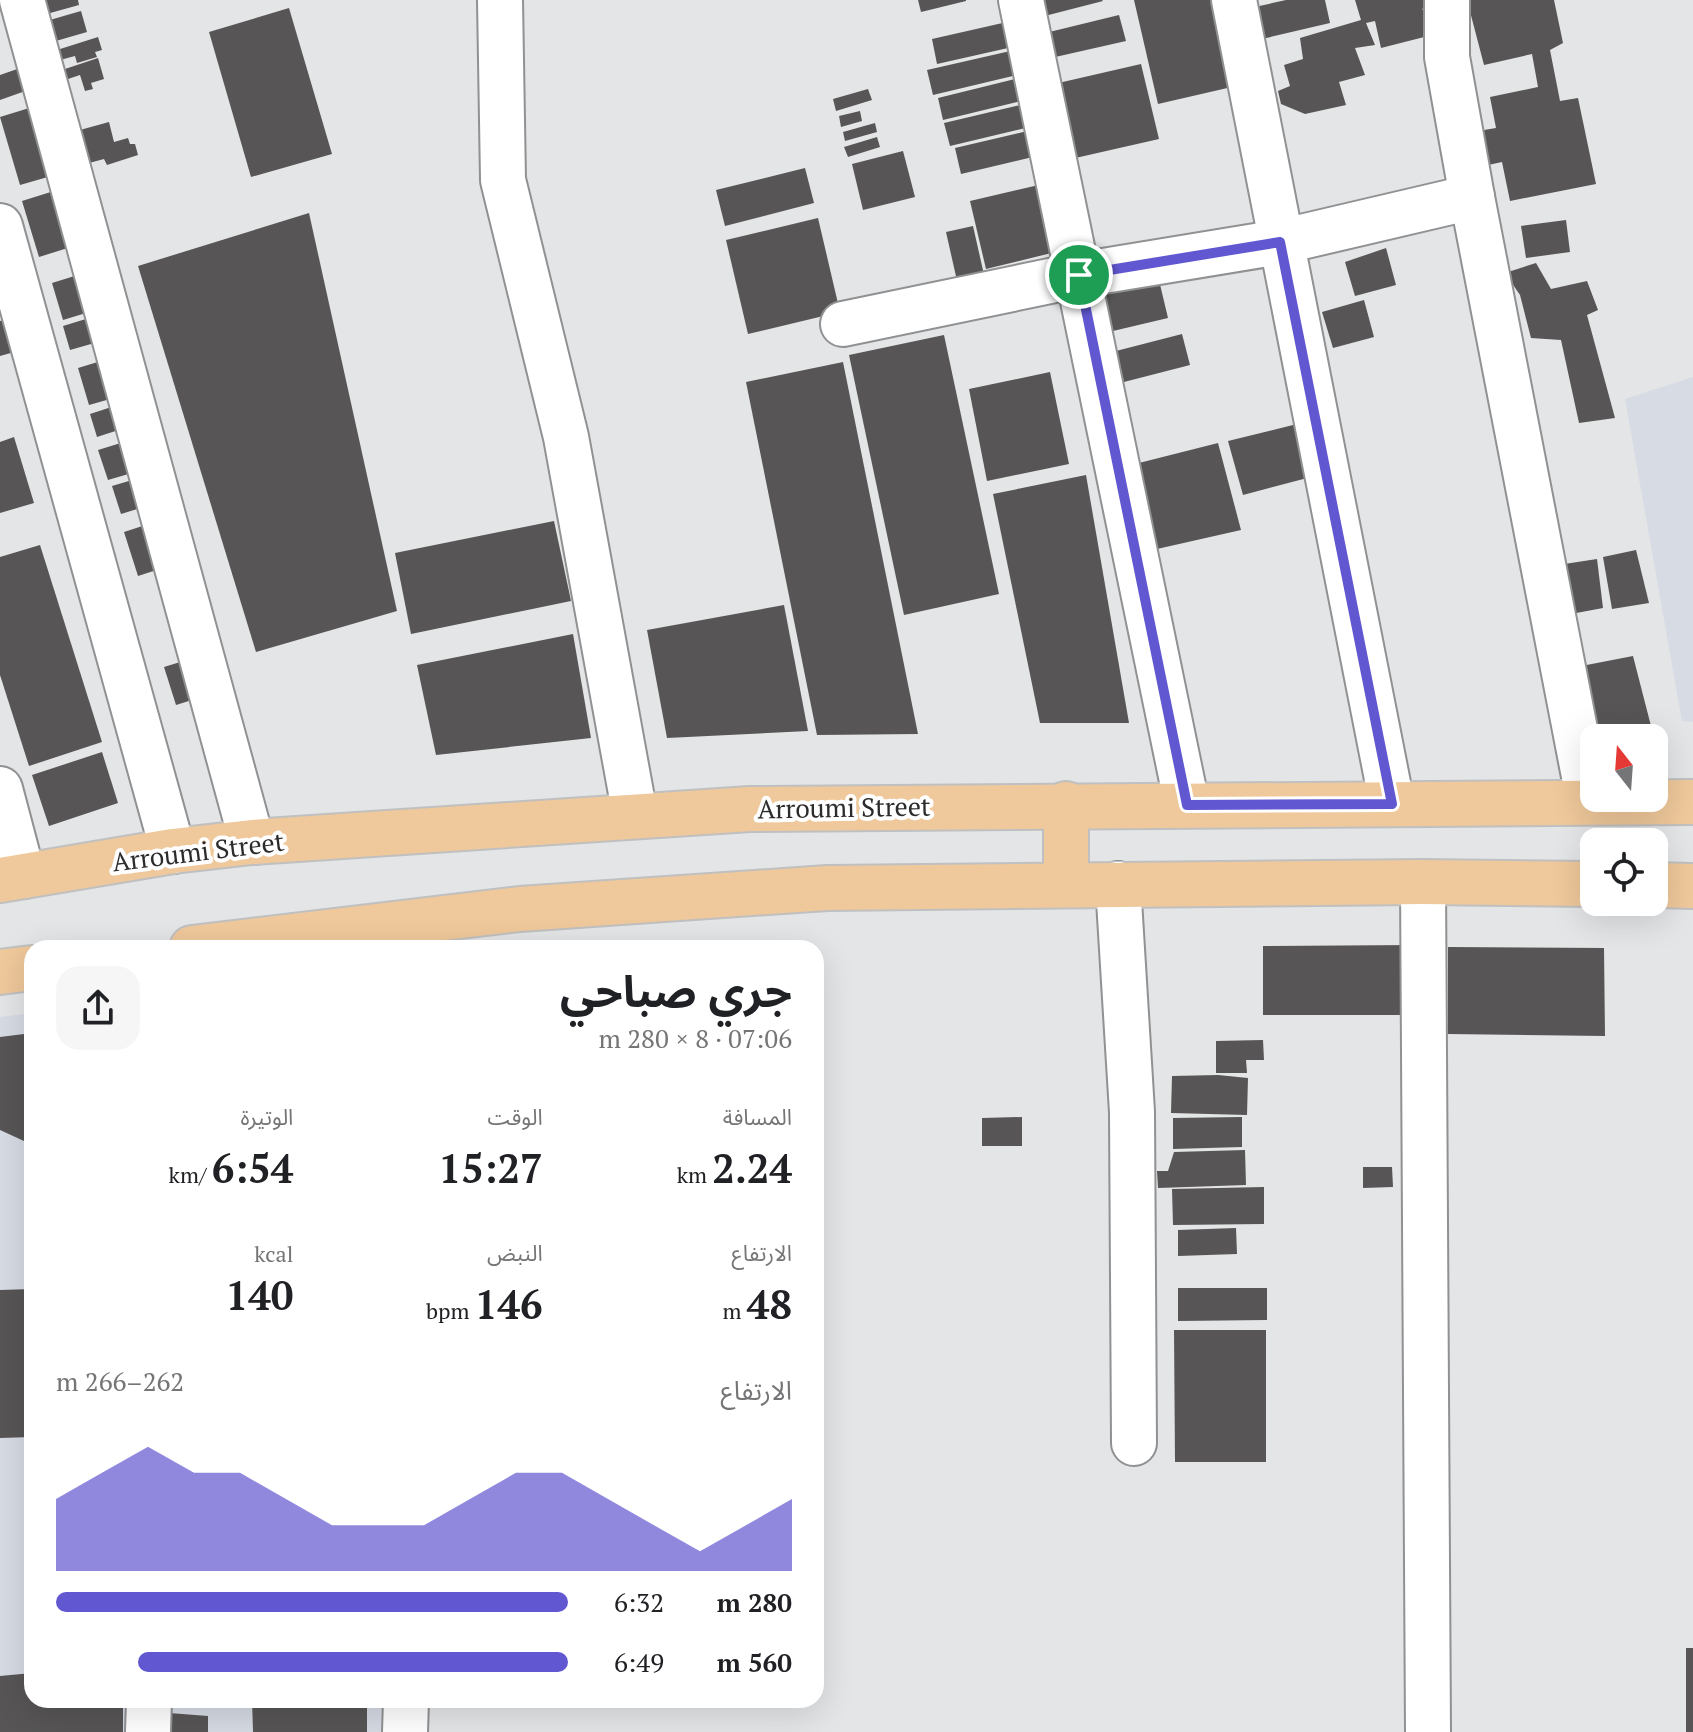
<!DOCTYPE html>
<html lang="ar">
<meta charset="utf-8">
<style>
body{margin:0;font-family:"PT Serif","Noto Sans Arabic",serif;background:#f6f6f6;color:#202124;direction:rtl;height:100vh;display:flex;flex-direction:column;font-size:30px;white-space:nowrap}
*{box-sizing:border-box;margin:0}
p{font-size:26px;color:#757577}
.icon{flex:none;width:44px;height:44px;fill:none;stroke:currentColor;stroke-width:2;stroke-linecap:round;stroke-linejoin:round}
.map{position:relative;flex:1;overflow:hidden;direction:ltr}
.panel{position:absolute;left:24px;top:940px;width:800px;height:768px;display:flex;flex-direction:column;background:#fff;border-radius:24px;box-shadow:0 8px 32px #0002;direction:rtl}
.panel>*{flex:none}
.needle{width:52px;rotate:343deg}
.fabs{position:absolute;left:1580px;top:724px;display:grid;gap:16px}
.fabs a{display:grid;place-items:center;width:88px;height:88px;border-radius:16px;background:#fff;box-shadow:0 8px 32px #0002;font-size:40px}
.pin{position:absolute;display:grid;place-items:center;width:68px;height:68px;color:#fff;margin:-34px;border:4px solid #fff;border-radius:50%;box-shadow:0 2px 8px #0007}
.round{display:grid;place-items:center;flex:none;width:84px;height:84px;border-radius:24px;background:#f6f6f6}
.overview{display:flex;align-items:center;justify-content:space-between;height:136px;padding:0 32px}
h1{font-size:44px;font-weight:700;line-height:60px}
.metrics{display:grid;grid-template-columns:repeat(3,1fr);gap:12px;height:136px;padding:8px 32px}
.metrics div{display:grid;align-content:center}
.metrics b{font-size:40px;font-weight:700}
.metrics small{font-size:22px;font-weight:400}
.metrics p{font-size:22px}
.chart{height:224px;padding:16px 32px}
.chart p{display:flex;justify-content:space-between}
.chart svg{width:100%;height:144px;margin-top:8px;fill:#6157d0;opacity:.7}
ul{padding:0 32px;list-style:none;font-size:26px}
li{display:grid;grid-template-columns:128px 96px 1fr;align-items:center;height:60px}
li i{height:20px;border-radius:10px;background:#6157d0}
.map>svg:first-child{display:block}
.built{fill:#d6dbe4}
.building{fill:#575555}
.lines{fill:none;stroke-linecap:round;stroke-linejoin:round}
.minor-casing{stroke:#909193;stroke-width:48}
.major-casing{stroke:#c0c0c0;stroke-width:48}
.minor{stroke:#fff;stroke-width:44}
.major{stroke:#efc89b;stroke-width:44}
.route-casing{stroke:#fff;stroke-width:16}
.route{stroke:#6157d0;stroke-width:10}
.labels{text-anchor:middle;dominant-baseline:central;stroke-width:8;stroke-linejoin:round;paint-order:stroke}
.street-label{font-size:26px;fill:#2c2c2d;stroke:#fff}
</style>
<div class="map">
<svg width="1693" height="1732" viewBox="0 0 1693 1732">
<rect width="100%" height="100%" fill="#e4e5e7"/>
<g class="built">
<path d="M1693,377v345l-11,-1 -57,-322z"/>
<path d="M32,1013v687h357v32h-389v-715z"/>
</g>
<g class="building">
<path d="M39,0h39l1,5 -36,10z"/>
<path d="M918,0h48v1l-45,11z"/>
<path d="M1028,0h74l1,1 -70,18z"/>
<path d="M1134,0h82l20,86 -78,18z"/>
<path d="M1286,0h39l5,23 -68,16 -7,-32z"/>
<path d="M1355,0h75l1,4 -9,5 9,8 5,17 -55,14 -6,-27 -9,2 9,22 -20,3 10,27 -26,7 7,23 -41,9 -24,-10 -3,-13 12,-5 -6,-21 19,-6 -3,-21 61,-18z"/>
<path d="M1467,0h87l9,43 -13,7 10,51 18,-3 18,86 -86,17 -8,-39 -23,5 -7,-35 24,-4 -6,-31 48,-10 -6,-33 -48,11z"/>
<path d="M289,8l43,146 -81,23 -42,-145z"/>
<path d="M81,11l6,21 -45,13 -6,-21z"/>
<path d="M1119,15l7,26 -84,19 -5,-25z"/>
<path d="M1020,19l6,25 -89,20 -5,-25z"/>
<path d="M98,37l4,13 -7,2 2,5 -20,6 -2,-7 -15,4 -3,-10z"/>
<path d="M1023,48l6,24 -96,23 -6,-25z"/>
<path d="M98,58l6,21 -13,4 2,6 -8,2 -5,-16 -18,6 -9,-8z"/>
<path d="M1141,64l18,75 -88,20 -17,-75z"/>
<path d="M23,67l8,22 -31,11v-25z"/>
<path d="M1023,77l6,22 -86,21 -5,-22z"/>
<path d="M868,89l4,11 -36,11 -3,-12z"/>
<path d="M52,101l20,69 -52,15 -20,-68z"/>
<path d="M1029,103l5,23 -84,20 -6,-23z"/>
<path d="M860,111l2,10 -21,6 -2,-11z"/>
<path d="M109,122l5,20 14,-4 2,6h5l3,11 -31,10 -3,-6 -15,4 -9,-33z"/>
<path d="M875,123l2,9 -32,9 -2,-9z"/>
<path d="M1040,128l5,26 -84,20 -6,-26z"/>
<path d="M877,137l3,10 -32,10 -4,-10z"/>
<path d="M903,151l12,46 -52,13 -11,-46z"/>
<path d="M805,168l9,35 -89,23 -9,-36z"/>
<path d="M1056,181l16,67 -86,21 -16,-68z"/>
<path d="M73,185l17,56 -51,16 -17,-56z"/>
<path d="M309,213l88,398 -141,41 -118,-386z"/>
<path d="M818,218l22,94 -92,22 -22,-94z"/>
<path d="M1566,220l4,32 -44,6 -5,-32z"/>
<path d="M973,226l14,62 -27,6 -14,-62z"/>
<path d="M1386,248l10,37 -41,11 -10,-34z"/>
<path d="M1536,263l15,26 36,-8 11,29 -11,5 28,103 -36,5 -18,-83 -30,-2 -11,-43 -15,-22z"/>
<path d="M97,269l12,37 -46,14 -11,-37z"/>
<path d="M1158,276l10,42 -55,13 -10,-42z"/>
<path d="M1364,300l10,37 -41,11 -11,-36z"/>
<path d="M112,311l7,25 -49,14 -7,-24z"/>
<path d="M30,313l9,32 -39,11v-35z"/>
<path d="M1182,334l8,31 -66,17 -8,-31z"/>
<path d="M944,335l55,259 -95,21 -55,-260z"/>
<path d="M124,354l11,38 -46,13 -11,-37z"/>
<path d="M843,362l75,372 -101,1 -71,-353z"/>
<path d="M1050,372l19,92 -82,17 -18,-92z"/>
<path d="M133,400l7,23 -43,14 -7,-23z"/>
<path d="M1297,424l14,53 -68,18 -15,-54z"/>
<path d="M150,434l9,31 -51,15 -10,-30z"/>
<path d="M14,437l20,66 -34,10v-71z"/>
<path d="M1218,443l23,87 -84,19 -22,-85z"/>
<path d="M1086,475l43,248h-89l-47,-229z"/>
<path d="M139,478l8,28 -26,8 -9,-28z"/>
<path d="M161,520l5,47 -28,9 -14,-44z"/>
<path d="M554,521l17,80 -160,33 -16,-81z"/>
<path d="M40,545l62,197 -73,24 -29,-91v-118z"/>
<path d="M1636,550l13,53 -37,6 -9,-52z"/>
<path d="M1597,559l6,49 -48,9 -10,-50z"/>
<path d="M784,605l24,126 -141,7 -20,-108z"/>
<path d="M573,634l18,104 -155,17 -19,-90z"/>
<path d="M216,651l11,38 -51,16 -12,-38z"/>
<path d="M1633,656l18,70 -74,1 -11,-58z"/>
<path d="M102,752l16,51 -69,23 -17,-51z"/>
<path d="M1415,945l1,70h-153v-69z"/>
<path d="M1448,947l156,1 1,88 -157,-2z"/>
<path d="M32,1033v108h-8l-24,-11v-93z"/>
<path d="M1263,1040l1,20h-18l1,13h-31v-32z"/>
<path d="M1218,1075l30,3 -1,37 -76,-2 1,-37z"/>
<path d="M1022,1117v29h-40v-28z"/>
<path d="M1242,1117v30l-69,2v-31z"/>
<path d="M1245,1150l1,35 -88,3 -1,-17h11l6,-19z"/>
<path d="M1363,1167h29l1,20 -30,1z"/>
<path d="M1264,1187v37l-91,1 -1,-36z"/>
<path d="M1236,1228l1,26 -59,2v-26z"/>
<path d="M1178,1288h89v32l-89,1z"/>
<path d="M32,1289v148l-32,1v-148z"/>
<path d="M1174,1330h92v132h-91z"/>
<rect x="1686" y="1648" width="7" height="84"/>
<path d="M32,1673v27h91v32h-123v-56z"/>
<path d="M252,1700h115v32h-114z"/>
<path d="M169,1713l39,3v16h-39z"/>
</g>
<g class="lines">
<defs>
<g id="minor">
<path d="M22,0l230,842"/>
<path d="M500,0l3,180 63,257 69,378"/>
<path d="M1021,0l166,805"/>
<path d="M1234,0l158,804"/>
<path d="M1447,0v57l25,140 117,605"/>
<path d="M0,226l173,625"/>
<path d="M843,324l236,-49 201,-33 192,-45"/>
<path d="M0,789l23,87"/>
<path d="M1423,882l5,850"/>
<path d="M1118,884l14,228 2,331"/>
<path d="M148,1732l1,-32"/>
<path d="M405,1732l1,-32"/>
</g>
<g id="major">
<path d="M1066,804v81"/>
<path d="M0,880l173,-29 79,-9 498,-33 943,-7"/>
<path d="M1654,885l39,1"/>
<path d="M192,948l328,-39 307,-21 596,-6 171,2"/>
<path d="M0,972l32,-4"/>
</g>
</defs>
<use href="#minor" class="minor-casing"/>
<use href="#major" class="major-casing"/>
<use href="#minor" class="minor"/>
<use href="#major" class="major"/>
</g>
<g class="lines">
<defs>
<path id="route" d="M1280,242l112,562 -205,1 -108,-530z"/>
</defs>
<use href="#route" class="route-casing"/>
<use href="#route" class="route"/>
</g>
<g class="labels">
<g class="street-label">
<text transform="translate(844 807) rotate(-1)">Arroumi Street</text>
<text transform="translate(198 851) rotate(-7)">Arroumi Street</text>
</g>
</g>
</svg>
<div class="fabs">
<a><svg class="needle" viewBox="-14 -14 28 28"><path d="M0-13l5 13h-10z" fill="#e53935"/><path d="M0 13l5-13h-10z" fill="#757577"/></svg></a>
<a><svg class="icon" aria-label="locate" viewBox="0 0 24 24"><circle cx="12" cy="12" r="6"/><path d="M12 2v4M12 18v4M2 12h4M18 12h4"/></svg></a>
</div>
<div class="pin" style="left:1079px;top:275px;background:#1e9e55"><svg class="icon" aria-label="arrive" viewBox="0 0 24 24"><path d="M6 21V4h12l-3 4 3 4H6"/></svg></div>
<section class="panel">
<div class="overview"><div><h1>جري صباحي</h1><p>07:06 · 8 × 280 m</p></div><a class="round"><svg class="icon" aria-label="share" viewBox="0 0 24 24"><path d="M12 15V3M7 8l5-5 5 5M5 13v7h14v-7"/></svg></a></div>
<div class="metrics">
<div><p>المسافة</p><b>2.24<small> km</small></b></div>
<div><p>الوقت</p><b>15:27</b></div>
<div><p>الوتيرة</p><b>6:54<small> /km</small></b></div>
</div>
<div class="metrics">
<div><p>الارتفاع</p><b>48<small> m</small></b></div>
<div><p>النبض</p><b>146<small> bpm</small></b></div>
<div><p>kcal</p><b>140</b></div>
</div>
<div class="chart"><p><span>الارتفاع</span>262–266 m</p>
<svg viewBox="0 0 160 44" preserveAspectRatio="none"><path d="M0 44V22L10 14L20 6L30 14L40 14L50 22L60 30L70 30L80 30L90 22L100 14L110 14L120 22L130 30L140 38L150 30L160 22V44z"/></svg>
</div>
<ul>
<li><b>280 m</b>6:32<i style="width:100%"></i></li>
<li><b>560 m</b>6:49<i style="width:84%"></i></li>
</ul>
</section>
</div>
